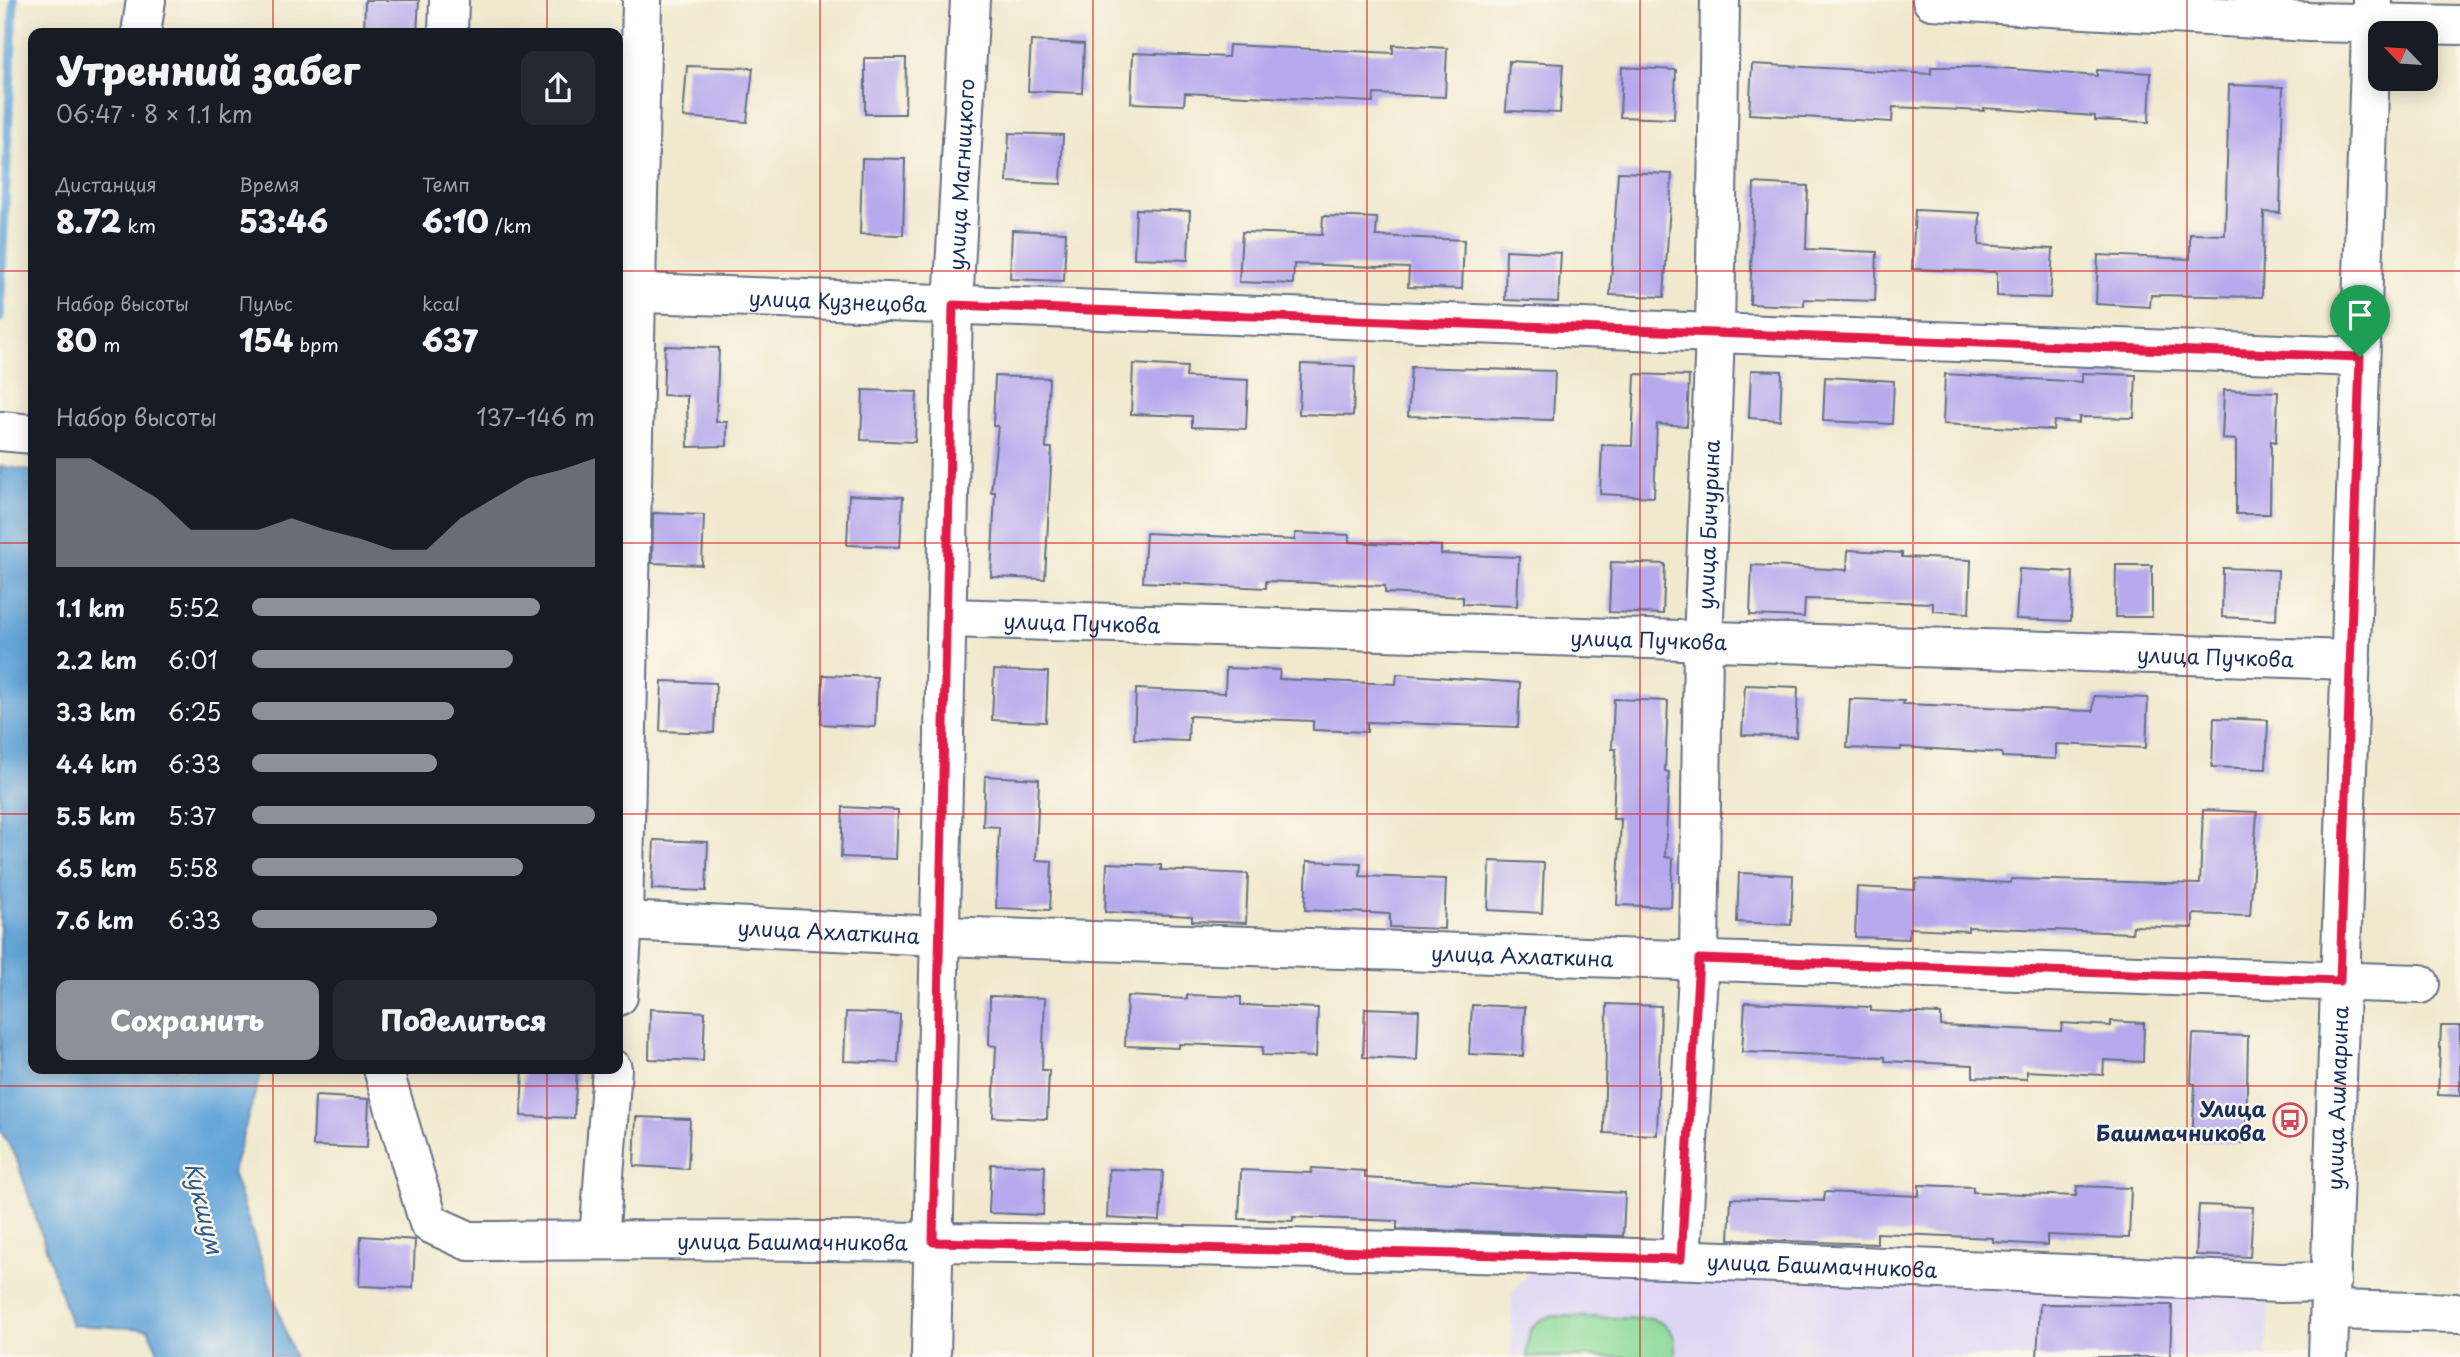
<!DOCTYPE html>
<html lang="ru">
<meta charset="utf-8">
<style>
body{margin:0;font-family:"Playpen Sans",sans-serif;background:#242831;color:#f1f3f6;height:100vh;display:flex;flex-direction:column;font-size:26px;white-space:nowrap}
*{box-sizing:border-box;margin:0}
p{font-size:23px;color:#9ea1a6}
.icon{flex:none;width:38px;height:38px;fill:none;stroke:currentColor;stroke-width:2;stroke-linecap:round;stroke-linejoin:round}
.map{position:relative;flex:1;overflow:hidden}
.drawer{position:absolute;left:28px;top:28px;width:595px;height:1046px;display:flex;flex-direction:column;background:#171b24;border-radius:14px;box-shadow:0 4px 18px #0003}
.drawer>*{flex:none}
.needle{width:46px;rotate:295deg}
.tools{position:absolute;left:2368px;top:21px;display:grid;gap:14px}
.tools a{display:grid;place-items:center;width:70px;height:70px;border-radius:14px;background:#171b24;box-shadow:0 4px 18px #0003;font-size:35px}
.pin{position:absolute;display:grid;place-items:center;width:60px;height:60px;color:#fff;margin:-72px -30px;border-radius:50% 50% 50% 0;rotate:-45deg;box-shadow:0 0 7px #0007}
.pin .icon{rotate:45deg}
.round{display:grid;place-items:center;flex:none;width:74px;height:74px;border-radius:14px;background:#242831}
.overview{display:flex;align-items:center;justify-content:space-between;height:119px;padding:0 28px}
h1{font-size:38px;font-weight:800;line-height:52px}
.figures{display:grid;grid-template-columns:repeat(3,1fr);gap:10px;height:119px;padding:7px 28px}
.figures div{display:grid;align-content:center}
.figures b{font-size:30px;font-weight:800}
.figures small{font-size:19px;font-weight:400}
.figures p{font-size:19px}
.chart{height:196px;padding:14px 28px}
.chart p{display:flex;justify-content:space-between}
.chart svg{width:100%;height:126px;margin-top:7px;fill:#8c9099;opacity:.7}
.primary-button{display:flex;gap:14px;margin-top:auto;padding:14px 28px}
.primary-button a{flex:1;height:80px;border-radius:14px;background:#8c9099;color:#fff;font-size:28px;font-weight:800;line-height:80px;text-align:center}
.primary-button a+a{background:#242831;color:#f1f3f6}
ul{padding:0 28px;list-style:none;font-size:23px}
li{display:grid;grid-template-columns:112px 84px 1fr;align-items:center;height:52px}
li i{height:18px;border-radius:9px;background:#8c9099}
.map>svg:first-child{display:block}
.built{fill:#dfd5f5}
.green{fill:#8cda99;stroke:#54847c;stroke-width:2}
.water{fill:#65a6d9;stroke:#406a9c;stroke-width:2}
.lines{fill:none;stroke-linecap:round;stroke-linejoin:round}
.stream{stroke:#65a6d9;stroke-width:9}
.building{fill:#b6a9ed}
.minor-casing{stroke:#667085;stroke-width:42}
.major-casing{stroke:#667085;stroke-width:42}
.minor{stroke:#fff;stroke-width:38}
.major{stroke:#fff;stroke-width:38}
.route-casing{stroke:#fff;stroke-width:14}
.route{stroke:#e11d48;stroke-width:9}
.grid{fill:none;stroke:#d62828;stroke-width:2;stroke-opacity:0.55}
.labels{text-anchor:middle;dominant-baseline:central;stroke-width:5;stroke-linejoin:round;paint-order:stroke}
.street-label{font-size:21px;fill:#1b2f5e;stroke:#fbf7ec}
.poi-label{font-size:21px;font-weight:bold;fill:#1b2f5e;stroke:#fbf7ec;text-anchor:end}
.water-label{font-size:23px;font-style:italic;fill:#355989;stroke:#fbf7ec}
</style>
<div class="map">
<svg width="2460" height="1357" viewBox="0 0 2460 1357">
<rect width="100%" height="100%" fill="#fbf7ec"/>
<filter id="ink" filterUnits="userSpaceOnUse"><feTurbulence type="fractalNoise" baseFrequency=".0143" numOctaves="2"/><feDisplacementMap in="SourceGraphic" scale="14" xChannelSelector="R" yChannelSelector="G"/><feConvolveMatrix kernelMatrix="1 2 1 2 8 2 1 2 1" color-interpolation-filters="sRGB"/></filter>
<filter id="wash" filterUnits="userSpaceOnUse"><feTurbulence type="fractalNoise" baseFrequency=".00686" numOctaves="4" result="noise"/><feDisplacementMap in="SourceGraphic" scale="28" xChannelSelector="R" yChannelSelector="G"/><feGaussianBlur stdDeviation="1.57" result="paint"/><feColorMatrix in="noise" values="0 0 0 0 0 0 0 0 0 0 0 0 0 0 0 0 0 1.4 0 .05"/><feComposite in="paint" operator="in"/></filter>
<g filter="url(#wash)">
<rect width="100%" height="100%" fill="#f1e9ce"/>
<path class="built" d="M1530,1272l739,20 -2,65h-756l1,-64z"/>
<path class="green" d="M1551,1316l101,3c21,7 24,16 23,38h-148c0,-23 1,-34 24,-41z"/>
<path class="water" d="M0,466l33,5v598h229l-30,103 62,185h-134l-12,-28 -77,-4 -55,-168 -16,-27z"/>
<g class="lines">
<path class="stream" d="M0,318l14,-318"/>
</g>
<g id="blocks">
<g class="building">
<path d="M365,0h54l-2,33h-53z"/>
<path d="M1031,41l53,3 -2,49 -54,-2z"/>
<path d="M1229,45l164,8v-8l54,3 -2,49 -71,-3 -1,8 -188,-9 -1,12 -53,-2 2,-50 95,4z"/>
<path d="M865,58h41l-1,56h-40z"/>
<path d="M1509,61l54,3 -3,49 -54,-2z"/>
<path d="M1752,64l179,10v-7h58l108,9v-6l54,3 -2,49 -54,-2v-4l-111,-8v3l-91,-4 -1,15 -143,-8z"/>
<path d="M687,66l66,2 -6,54 -64,-5z"/>
<path d="M1622,67l54,3 -2,49 -54,-2z"/>
<path d="M2229,85l54,2 -3,126 -16,-1 -2,85 -111,-2 -1,12 -54,-3 2,-49 92,4v-25l35,1z"/>
<path d="M1009,133l54,2 -2,49 -54,-2z"/>
<path d="M862,158l43,1 -2,76 -43,-1z"/>
<path d="M1618,172l54,2 -8,123 -54,-2z"/>
<path d="M1754,183l54,3 -2,63 71,3 -2,49 -71,-2v7l-54,-2z"/>
<path d="M1136,209l54,2 -2,49 -54,-2z"/>
<path d="M1915,210l65,3 -1,32 74,4 -3,49 -53,-2v-24l-85,-3z"/>
<path d="M1323,216l54,2 -1,18 88,4 -2,49 -54,-2 1,-19 -115,-4 -1,20 -54,-2 3,-50 80,3z"/>
<path d="M1012,230l54,2 -2,49 -54,-2z"/>
<path d="M1506,250l55,3 -3,49 -53,-2z"/>
<path d="M665,346l54,2 -3,74h11v24l-39,1 -1,-51 -24,-1z"/>
<path d="M1133,364l54,3 -1,10 62,3 -2,49 -54,-2v-11l-61,-2z"/>
<path d="M1301,364l54,2 -2,50 -54,-2z"/>
<path d="M1411,367l144,4 -2,49 -145,-4z"/>
<path d="M1751,370l31,1 -2,49 -31,-2z"/>
<path d="M2082,373l54,2 -2,43 -55,-1v6l-25,-2 -1,9 -110,-6 2,-50 137,8z"/>
<path d="M1635,374l54,2 -2,50 -30,-2 -3,73 -54,-3 2,-49 30,1z"/>
<path d="M995,376l54,2 -3,70h6l-7,131 -54,-2 4,-85h-4l7,-66h-5z"/>
<path d="M1825,377l69,4 -2,43 -69,-3z"/>
<path d="M863,390l54,2 -2,50 -54,-2z"/>
<path d="M2224,390l54,2 -2,50 -5,-1 -1,73h-34v-74l-14,-1z"/>
<path d="M849,495l54,2 -3,50 -53,-2z"/>
<path d="M653,513l51,2 -2,50 -50,-2z"/>
<path d="M1146,533l149,7v-7l54,2v7l92,4v8l78,3 -2,49 -54,-2v-7l-78,-4v-7l-119,-5v7l-123,-6z"/>
<path d="M1848,550l54,3v4l69,3 -2,53 -36,-2v-8l-128,-4 -1,18 -54,-2 2,-50 95,5z"/>
<path d="M1611,562l54,2 -2,50 -54,-2z"/>
<path d="M2116,565h36v52h-37z"/>
<path d="M2223,568l55,2 -2,50 -54,-3z"/>
<path d="M2019,569l54,3 -2,49 -55,-2z"/>
<path d="M1226,668l54,2 -1,9 117,5 1,-10 123,9 -2,44 -151,-5v10l-54,-2v-9l-124,-5 -1,25 -54,-2 2,-50 89,4z"/>
<path d="M994,670l54,2 -2,50 -54,-2z"/>
<path d="M823,675l54,2 -2,50 -54,-3z"/>
<path d="M662,681l54,2 -2,50 -54,-2z"/>
<path d="M1745,685l53,2 -2,50 -54,-2z"/>
<path d="M2094,696l54,2 -2,50 -90,-4v15l-54,-2v-4l-101,-6v3l-54,-2 3,-49 54,2 -1,3 190,7z"/>
<path d="M1614,699l54,2 -3,70 4,1 -4,85 8,1 -2,49 -54,-2 4,-86h-8l3,-70h-4z"/>
<path d="M2214,718l54,2 -2,49 -54,-2z"/>
<path d="M985,776l54,3 -3,81 16,1 -2,49 -54,-2 3,-81 -16,-1z"/>
<path d="M843,807l55,3 -2,49 -55,-2z"/>
<path d="M2203,810l54,2 -7,104 -57,-2v14l-60,-2 -1,7 -164,-6v4l-59,-3v11l-54,-2 2,-50 58,3 1,-11 95,4v-4l189,5z"/>
<path d="M654,840l54,2 -2,49 -54,-2z"/>
<path d="M1307,861l54,2 -1,13 86,3 -2,50 -54,-2v-13l-85,-4z"/>
<path d="M1490,861l54,2 -2,50 -54,-3z"/>
<path d="M1107,863l54,2v5l87,4 -2,49 -54,-2v-5l-87,-4z"/>
<path d="M1739,873l54,2 -2,50 -54,-3z"/>
<path d="M1187,995l54,2v8l77,3 -2,49 -54,-2 1,-8 -84,-3v4l-54,-2 2,-50 60,3z"/>
<path d="M990,996l55,2 -3,72h7l-2,49 -54,-2 3,-71 -7,-1z"/>
<path d="M1745,1002l126,5v4l70,3v12l120,5 1,-8 49,3v-5l33,2 -1,39 -39,-2 -1,15 -76,-4v8l-54,-2v-12l-88,-4v-4l-143,-5z"/>
<path d="M1607,1004l54,2 -4,129 -53,-2z"/>
<path d="M1472,1005l53,2 -2,49 -54,-2z"/>
<path d="M1365,1008l54,2 -2,50 -54,-3z"/>
<path d="M650,1009l55,3 -2,49 -54,-2z"/>
<path d="M846,1012l54,2 -2,49 -54,-2z"/>
<path d="M2441,1026h19v70l-22,-1z"/>
<path d="M2193,1034l55,2 -2,107 -54,-2 3,-57 -4,-1z"/>
<path d="M523,1069h54l-3,49 -53,-2z"/>
<path d="M315,1096l54,3 -2,49 -54,-2z"/>
<path d="M636,1117l54,2 -2,50 -54,-3z"/>
<path d="M991,1164l54,2 -2,49 -54,-2z"/>
<path d="M1312,1168l53,3v7l260,15 -2,43 -226,-7v-8l-104,-4v4l-54,-2 2,-49 70,3z"/>
<path d="M1109,1169l54,2 -3,50 -53,-3z"/>
<path d="M1919,1185l54,2v5l103,4 1,-10 54,2 -2,50 -82,-3v10l-54,-3v-4l-116,-5v11l-148,-5 2,-41 93,3 1,-9 94,4z"/>
<path d="M2199,1205l54,2 -3,50 -54,-2z"/>
<path d="M361,1236l54,4 -2,48 -54,-2z"/>
<path d="M2040,1304l132,1 -2,52h-133z"/>
</g>
</g>
</g>
<g filter="url(#ink)">
<use href="#blocks" fill-opacity="0" stroke="#667085" stroke-width="2"/>
<g class="lines">
<defs>
<g id="minor">
<path d="M1932,0l377,22 151,3"/>
<path d="M141,33l5,-33"/>
<path d="M448,33l1,-33"/>
<path id="s1" d="M618,292l1742,65"/>
<path d="M0,431l33,3"/>
<path id="s2" d="M947,618l1404,42"/>
<path id="s3" d="M623,921l317,15 1480,48"/>
<path d="M618,996l5,-75 19,-921"/>
<path id="s4" d="M383,1069l46,154 40,18c604,-5 1208,16 1811,42l51,-1"/>
<path d="M599,1240l13,-171"/>
<path id="s5" d="M1681,1259l18,-300 4,-317 12,-308 5,-334"/>
<path d="M2330,1310l130,3"/>
<path id="s6" d="M931,1357l22,-1052 17,-305"/>
</g>
<g id="major">
<path id="s7" d="M2328,1357l44,-1357"/>
</g>
</defs>
<use href="#minor" class="minor-casing"/>
<use href="#major" class="major-casing"/>
<use href="#minor" class="minor"/>
<use href="#major" class="major"/>
</g>
</g>
<g class="lines" filter="url(#ink)">
<defs>
<path id="route" d="M953,305l1407,52 -20,624 -641,-22 -18,300 -748,-17z"/>
</defs>
<use href="#route" class="route-casing"/>
<use href="#route" class="route"/>
</g>
<path class="grid" d="M273,0v33M547,0v33M820,0v1357M1093,0v1357M1367,0v1357M1640,0v1357M1913,0v1357M2187,0v1357M0,271h33M618,271h1842M0,543h33M618,543h1842M0,814h33M618,814h1842M273,1069v288M547,1069v288M0,1086h2460"/>
<defs>
<symbol id="bus-ring" viewBox="-11 -11 22 22"><circle r="9.5" fill="#fbf7ec" stroke="#d1495b" stroke-width="1.5"/><path d="M-5-6H5V4H4V6H2V4H-2V6H-4V4H-5ZM-3.5-4V0h7V-4ZM-3.5 1.2v1.5H-2V1.2ZM2 1.2v1.5H3.5V1.2Z" fill="#d1495b"/></symbol>
</defs>
<g fill-rule="evenodd">
<use href="#bus-ring" x="2271" y="1101" width="38" height="38"/>
</g>
<g class="labels">
<g class="street-label">
<text stroke="none"><textPath href="#s6" startOffset="1183">улица Магницкого</textPath></text>
<text stroke="none"><textPath href="#s1" startOffset="220">улица Кузнецова</textPath></text>
<text stroke="none"><textPath href="#s5" startOffset="735">улица Бичурина</textPath></text>
<text stroke="none"><textPath href="#s2" startOffset="135">улица Пучкова</textPath></text>
<text stroke="none"><textPath href="#s2" startOffset="702">улица Пучкова</textPath></text>
<text stroke="none"><textPath href="#s2" startOffset="1269">улица Пучкова</textPath></text>
<text stroke="none"><textPath href="#s3" startOffset="206">улица Ахлаткина</textPath></text>
<text stroke="none"><textPath href="#s3" startOffset="900">улица Ахлаткина</textPath></text>
<text stroke="none"><textPath href="#s7" startOffset="259">улица Ашмарина</textPath></text>
<text stroke="none"><textPath href="#s4" startOffset="528">улица Башмачникова</textPath></text>
<text stroke="none"><textPath href="#s4" startOffset="1558">улица Башмачникова</textPath></text>
</g>
<g class="poi-label">
<text x="2266" y="1108">Улица<tspan x="2266" dy="24">Башмачникова</tspan></text>
</g>
<g class="water-label">
<text transform="translate(205 1208) rotate(76)">Кукшум</text>
</g>
</g>
</svg>
<div class="tools">
<a><svg class="needle" viewBox="-14 -14 28 28"><path d="M0-13l5 13h-10z" fill="#e53935"/><path d="M0 13l5-13h-10z" fill="#9ea1a6"/></svg></a>
</div>
<div class="pin" style="left:2360px;top:357px;background:#1e9e55"><svg class="icon" aria-label="arrive" viewBox="0 0 24 24"><path d="M6 21V4h12l-3 4 3 4H6"/></svg></div>
<section class="drawer">
<div class="overview"><div><h1>Утренний забег</h1><p>06:47 · 8 × 1.1 km</p></div><a class="round"><svg class="icon" aria-label="share" viewBox="0 0 24 24"><path d="M12 15V3M7 8l5-5 5 5M5 13v7h14v-7"/></svg></a></div>
<div class="figures">
<div><p>Дистанция</p><b>8.72<small> km</small></b></div>
<div><p>Время</p><b>53:46</b></div>
<div><p>Темп</p><b>6:10<small> /km</small></b></div>
</div>
<div class="figures">
<div><p>Набор высоты</p><b>80<small> m</small></b></div>
<div><p>Пульс</p><b>154<small> bpm</small></b></div>
<div><p>kcal</p><b>637</b></div>
</div>
<div class="chart"><p><span>Набор высоты</span>137–146 m</p>
<svg viewBox="0 0 160 44" preserveAspectRatio="none"><path d="M0 44V6L10 6L20 13L30 20L40 31L50 31L60 31L70 27L80 31L90 34L100 38L110 38L120 27L130 20L140 13L150 10L160 6V44z"/></svg>
</div>
<ul>
<li><b>1.1 km</b>5:52<i style="width:84%"></i></li>
<li><b>2.2 km</b>6:01<i style="width:76%"></i></li>
<li><b>3.3 km</b>6:25<i style="width:59%"></i></li>
<li><b>4.4 km</b>6:33<i style="width:54%"></i></li>
<li><b>5.5 km</b>5:37<i style="width:100%"></i></li>
<li><b>6.5 km</b>5:58<i style="width:79%"></i></li>
<li><b>7.6 km</b>6:33<i style="width:54%"></i></li>
</ul>
<div class="primary-button"><a>Сохранить</a><a>Поделиться</a></div>
</section>
</div>
